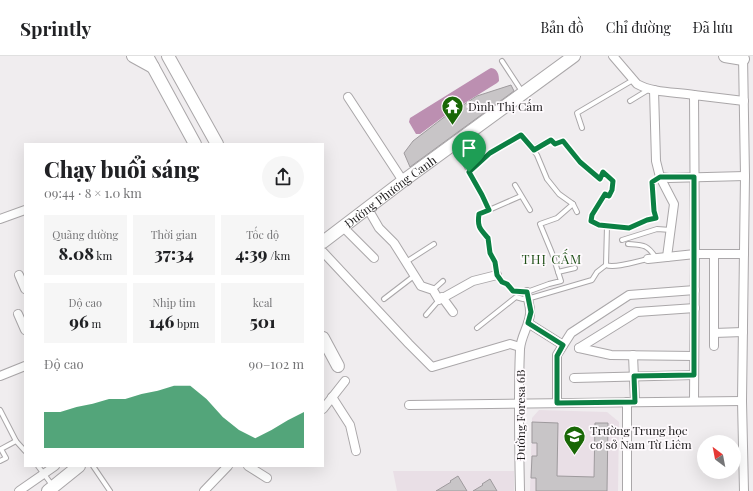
<!DOCTYPE html>
<html lang="vi">
<meta charset="utf-8">
<style>
body{margin:0;font-family:"Playfair Display",serif;background:#f6f6f6;color:#202124;height:100vh;display:flex;flex-direction:column;font-size:15px;white-space:nowrap}
*{box-sizing:border-box;margin:0}
p{font-size:13px;color:#757577}
.icon{flex:none;width:22px;height:22px;fill:none;stroke:currentColor;stroke-width:2;stroke-linecap:round;stroke-linejoin:round}
.map{position:relative;flex:1;overflow:hidden}
.drawer{position:absolute;left:24px;top:87px;width:300px;height:324px;display:flex;flex-direction:column;background:#fff;border-radius:0px;box-shadow:0 4px 16px #0002}
.drawer>*{flex:none}
.needle{width:26px;rotate:328deg}
.controls{position:absolute;left:697px;top:379px;display:grid;gap:8px}
.controls a{display:grid;place-items:center;width:44px;height:44px;border-radius:50%;background:#fff;box-shadow:0 4px 16px #0002;font-size:20px}
.pin{position:absolute;display:grid;place-items:center;width:34px;height:34px;color:#fff;margin:-41px -17px;border-radius:50% 50% 50% 0;rotate:-45deg;box-shadow:0 0 4px #0007}
.pin .icon{rotate:45deg}
.round{display:grid;place-items:center;flex:none;width:42px;height:42px;border-radius:21px;background:#f6f6f6}
.overview{display:flex;align-items:center;justify-content:space-between;height:68px;padding:0 20px}
h1{font-size:22px;font-weight:800;line-height:30px}
.metrics{display:grid;grid-template-columns:repeat(3,1fr);gap:6px;height:68px;padding:4px 20px}
.metrics div{display:grid;align-content:center;border-radius:0px;background:#f6f6f6;text-align:center}
.metrics b{font-size:17px;font-weight:800}
.metrics small{font-size:11px;font-weight:400}
.metrics p{font-size:11px}
.chart{height:112px;padding:8px 20px}
.chart p{display:flex;justify-content:space-between}
.chart svg{width:100%;height:72px;margin-top:4px;fill:#0b8043;opacity:.7}
header{display:flex;align-items:center;gap:24px;box-sizing:border-box;height:56px;padding:0 20px;background:#fff;border-bottom:1px solid #e0e0e0}
header strong{font-size:19px}
nav{display:flex;gap:22px;margin-inline-start:auto;font-size:14px}
.map>svg:first-child{display:block}
.built{fill:#e9dfe6}
.water{fill:#bc8fb1}
.building{fill:#c8c5c7;stroke:#9e9a9d}
.lines{fill:none;stroke-linecap:round;stroke-linejoin:round}
.lane-casing{stroke:#aaa7a9;stroke-width:6}
.street-casing{stroke:#aaa7a9;stroke-width:10}
.secondary-casing{stroke:#aaa7a9;stroke-width:14}
.lane{stroke:#fff;stroke-width:4}
.street{stroke:#fff;stroke-width:8}
.secondary{stroke:#fff;stroke-width:12}
.route-casing{stroke:#fff;stroke-width:8}
.route{stroke:#0b8043;stroke-width:5}
.labels{text-anchor:middle;dominant-baseline:central;stroke-width:3.5;stroke-linejoin:round;paint-order:stroke}
.poi-label{font-size:12px;fill:#232122;stroke:#fefafd;text-anchor:start}
.street-label{font-size:12px;fill:#232122;stroke:#fefafd}
.neighbourhood-label{font-size:13px;letter-spacing:1px;fill:#215119;stroke:#fefafd}
</style>
<header>
<strong>Sprintly</strong>
<nav><a>Bản đồ</a><a>Chỉ đường</a><a>Đã lưu</a></nav>
</header>
<div class="map">
<svg width="753" height="435" viewBox="0 0 753 435">
<rect width="100%" height="100%" fill="#f0edef"/>
<g class="built">
<path d="M539,354l68,2 12,10 -1,69h-88l2,-73z"/>
<path d="M393,415h121v20h-117z"/>
</g>
<path class="water" d="M491,12c7,1 8,7 8,13l-2,2 -50,31 -27,20h-4l-7,-12 1,-4 79,-49z"/>
<g class="building">
<path d="M511,29l3,6 -104,76 -6,-14 9,-12 30,-23 34,-22z"/>
<path d="M532,366l26,1 -1,53 37,1 1,-54h13l-1,68h-71v-13h-5l1,-22h5v-13h-5z"/>
<path d="M458,420l9,15h-31l15,-9 -1,-1z"/>
<path d="M490,423l7,12h-24l10,-6 -1,-1z"/>
</g>
<g class="lines">
<defs>
<g id="lane">
<path d="M502,5l21,32"/>
<path d="M630,45l18,-11"/>
<path d="M582,72l-5,-15 56,-33"/>
<path d="M454,90l6,8 22,41 7,15 -10,4c-2,13 1,15 9,24l2,15 5,9 2,13 5,6 5,3 6,7 14,1 22,-8 12,-3 -9,-28 -12,-29 17,-6 16,-14"/>
<path d="M533,93l18,-9 4,4 8,-3 17,21 20,17 3,-7 10,9 -1,9 -3,6 -4,-2 -13,21 -1,6 8,4 30,3 18,-8 9,-2 -2,-7 -2,-28 8,-6"/>
<path d="M469,116l21,-19 31,-18 16,20 10,24 12,15 14,10"/>
<path d="M515,129l15,25"/>
<path d="M573,148l4,8"/>
<path d="M489,154l32,-14"/>
<path d="M622,184l35,-11 14,1"/>
<path d="M628,188c15,1 19,0 28,14"/>
<path d="M406,206l28,-18"/>
<path d="M606,209c8,4 32,-4 42,-6"/>
<path d="M558,216l17,-4"/>
<path d="M433,234l10,-9"/>
<path d="M384,243l30,-23"/>
<path d="M426,259l13,-15"/>
<path d="M477,272l39,-31 7,2h4l65,-19 5,-8 9,-7 1,-39"/>
<path d="M0,354l16,31 9,10"/>
<path d="M0,405l6,-3 -5,-9 15,-8"/>
<path d="M38,410l14,19"/>
<path d="M93,410l17,25"/>
</g>
<g id="street">
<path d="M613,0l24,28c16,9 38,8 57,11"/>
<path d="M743,0l2,120 -3,225 2,90"/>
<path d="M654,34l2,71 4,16 14,27 -7,53"/>
<path d="M348,41l55,84"/>
<path d="M660,121l9,1 76,-2"/>
<path d="M368,153l11,19 15,15 27,43 12,4 6,10 34,-19 24,-6"/>
<path d="M0,163l25,-9"/>
<path d="M343,171l31,31"/>
<path d="M323,196l86,92 23,23 78,-23 10,3"/>
<path d="M648,203l47,-5h49"/>
<path d="M19,219l6,14"/>
<path d="M442,241l11,15"/>
<path d="M18,258l7,16"/>
<path d="M528,267l35,22"/>
<path d="M714,277l29,-1"/>
<path d="M714,290v-92"/>
<path d="M579,292l58,-36 58,-4"/>
<path d="M579,292l32,7 83,1"/>
<path d="M633,299l2,47"/>
<path d="M0,320l25,-10"/>
<path d="M574,322l120,-3"/>
<path d="M332,341l18,28 6,26"/>
<path d="M694,345l1,-147 -1,-159 50,6"/>
<path d="M557,347v-48l14,-22 58,-38 66,-5"/>
<path d="M409,349l333,-4"/>
<path d="M323,353l22,-28"/>
<path d="M248,410l19,12"/>
<path d="M19,435l36,-25"/>
<path d="M204,435l24,-25"/>
<path d="M520,435c-1,-47 -2,-95 0,-142 1,-13 9,-23 10,-35 1,-7 -3,-15 -3,-22"/>
<path d="M627,435v-89"/>
</g>
<g id="secondary">
<path d="M133,0l20,11"/>
<path d="M147,0l48,88"/>
<path d="M168,0l49,88"/>
<path d="M725,0l18,3"/>
<path id="s1" d="M323,186l80,-61 171,-125"/>
<path d="M323,282l15,28"/>
<path d="M48,435l31,-25"/>
</g>
</defs>
<use href="#lane" class="lane-casing"/>
<use href="#street" class="street-casing"/>
<use href="#secondary" class="secondary-casing"/>
<use href="#lane" class="lane"/>
<use href="#street" class="street"/>
<use href="#secondary" class="secondary"/>
</g>
<g class="lines">
<defs>
<path id="route" d="M521,79l13,15 17,-10 4,4 8,-3 17,21 20,17 3,-7 10,9 -1,9 -3,6 -4,-2 -13,21 -1,6 8,4 30,3 18,-8 9,-2 -2,-7 -2,-29 8,-5h34v198l-60,1 1,26 -78,1v-47l6,-11 -35,-22 3,-11 -4,-20 -14,-1 -6,-7 -5,-2 -5,-7 -2,-13 -5,-9 -2,-15c-8,-9 -11,-11 -9,-24l10,-4 -7,-15 -13,-23 21,-19z"/>
</defs>
<use href="#route" class="route-casing"/>
<use href="#route" class="route"/>
</g>
<defs>
<symbol id="temple-pin" viewBox="-11 -11 22 30"><path d="M0 17L-7.5 6A9.5 9.5 0 1 1 7.5 6Z" fill="#196706" stroke="#fefafd"/><path d="M0-6L5-2H3V0L6.5 2.5H4V6H1.5V3h-3V6H-4V2.5H-6.5L-3 0V-2H-5Z" fill="#fff"/></symbol>
<symbol id="school-pin" viewBox="-11 -11 22 30"><path d="M0 17L-7.5 6A9.5 9.5 0 1 1 7.5 6Z" fill="#196706" stroke="#fefafd"/><path d="M0-5L7-2L0 1L-7-2ZM-4 1L0 2.5L4 1V4Q0 6-4 4Z" fill="#fff"/></symbol>
</defs>
<g fill-rule="evenodd">
<use href="#temple-pin" x="440" y="38" width="25" height="34"/>
<use href="#school-pin" x="562" y="368" width="25" height="34"/>
</g>
<g class="labels">
<g class="poi-label">
<text x="468" y="50">Đình Thị Cấm</text>
<text x="590" y="374">Trường Trung học<tspan x="590" dy="14">cơ sở Nam Từ Liêm</tspan></text>
</g>
<g class="street-label">
<text stroke="none"><textPath href="#s1" startOffset="84">Đường Phương Canh</textPath></text>
<text transform="translate(520 359) rotate(-90)">Đường Foresa 6B</text>
</g>
<g class="neighbourhood-label">
<text x="552" y="202">THỊ CẤM</text>
</g>
</g>
</svg>
<div class="controls">
<a><svg class="needle" viewBox="-14 -14 28 28"><path d="M0-13l5 13h-10z" fill="#e53935"/><path d="M0 13l5-13h-10z" fill="#757577"/></svg></a>
</div>
<div class="pin" style="left:469px;top:116px;background:#1e9e55"><svg class="icon" aria-label="arrive" viewBox="0 0 24 24"><path d="M6 21V4h12l-3 4 3 4H6"/></svg></div>
<section class="drawer">
<div class="overview"><div><h1>Chạy buổi sáng</h1><p>09:44 · 8 × 1.0 km</p></div><a class="round"><svg class="icon" aria-label="share" viewBox="0 0 24 24"><path d="M12 15V3M7 8l5-5 5 5M5 13v7h14v-7"/></svg></a></div>
<div class="metrics">
<div><p>Quãng đường</p><b>8.08<small> km</small></b></div>
<div><p>Thời gian</p><b>37:34</b></div>
<div><p>Tốc độ</p><b>4:39<small> /km</small></b></div>
</div>
<div class="metrics">
<div><p>Độ cao</p><b>96<small> m</small></b></div>
<div><p>Nhịp tim</p><b>146<small> bpm</small></b></div>
<div><p>kcal</p><b>501</b></div>
</div>
<div class="chart"><p><span>Độ cao</span>90–102 m</p>
<svg viewBox="0 0 160 44" preserveAspectRatio="none"><path d="M0 44V22L10 22L20 19L30 17L40 14L50 14L60 11L70 9L80 6L90 6L100 14L110 25L120 33L130 38L140 33L150 27L160 22V44z"/></svg>
</div>
</section>
</div>
